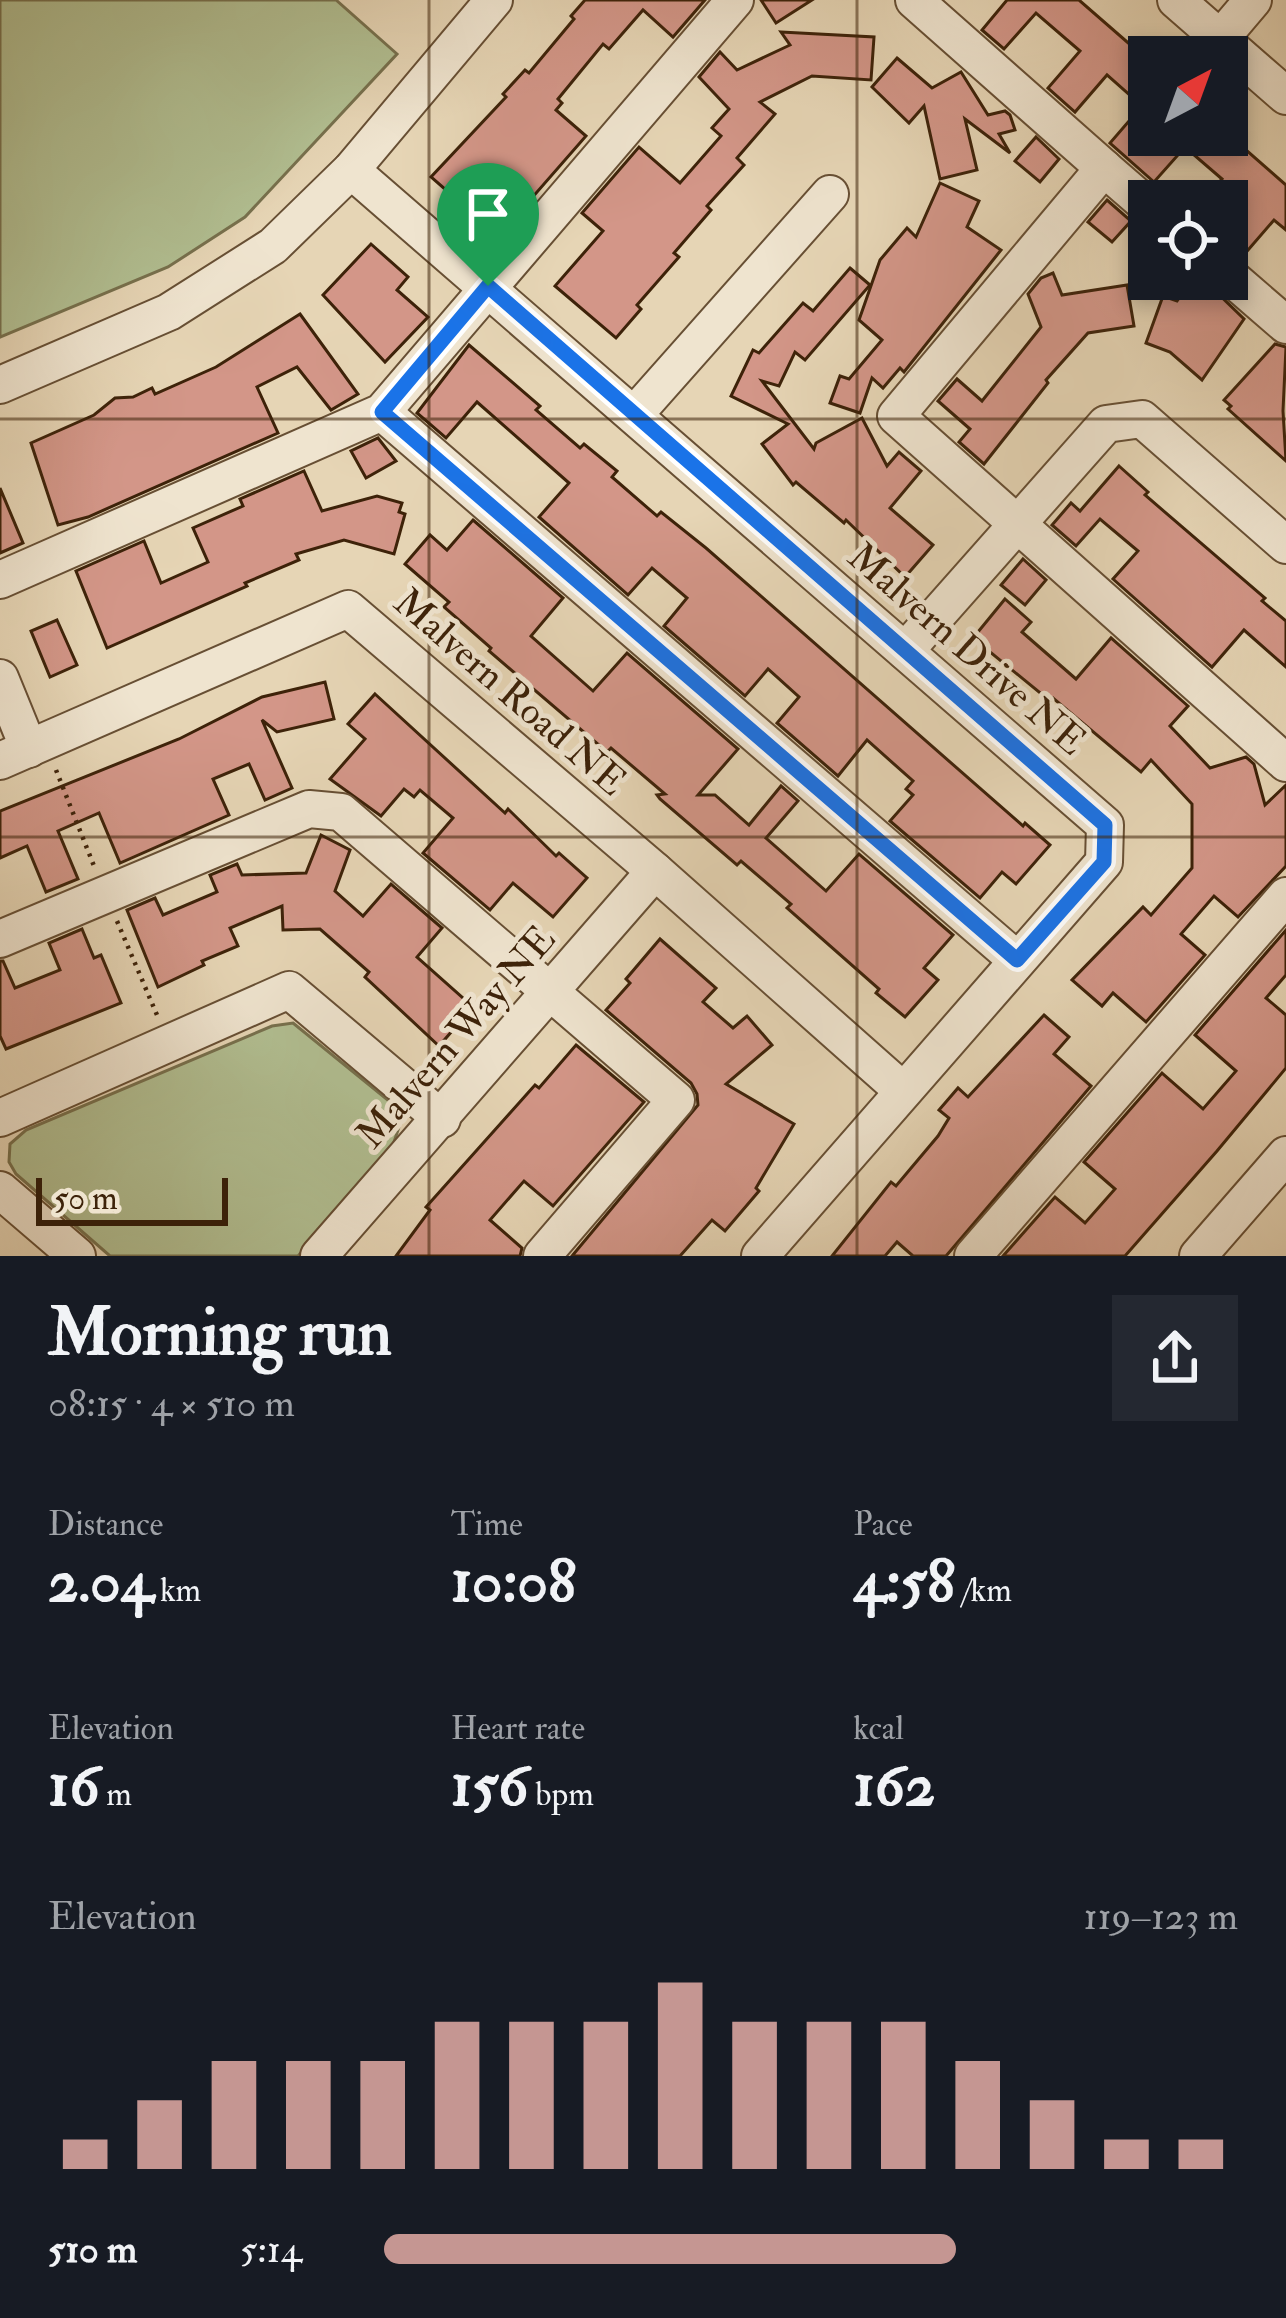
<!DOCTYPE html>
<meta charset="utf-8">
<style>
body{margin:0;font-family:"IM FELL Double Pica",serif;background:#242831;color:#f1f3f6;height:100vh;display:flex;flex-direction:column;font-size:45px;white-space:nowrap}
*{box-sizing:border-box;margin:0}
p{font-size:39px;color:#9ea1a6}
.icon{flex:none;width:66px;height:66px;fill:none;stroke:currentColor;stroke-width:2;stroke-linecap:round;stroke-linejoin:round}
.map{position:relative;height:1256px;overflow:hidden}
.side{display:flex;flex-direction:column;background:#171b24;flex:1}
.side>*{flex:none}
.needle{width:78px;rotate:41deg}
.buttons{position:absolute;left:1128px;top:36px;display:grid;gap:24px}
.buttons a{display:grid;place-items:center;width:120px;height:120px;border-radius:0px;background:#171b24;box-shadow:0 6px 18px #0003;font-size:60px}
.scale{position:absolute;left:36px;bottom:30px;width:192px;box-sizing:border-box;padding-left:12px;border:6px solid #3d2209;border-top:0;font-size:33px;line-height:42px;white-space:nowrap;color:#3d2209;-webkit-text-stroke:9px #efe4cf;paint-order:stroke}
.pin{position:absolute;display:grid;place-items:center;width:102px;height:102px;color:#fff;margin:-123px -51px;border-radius:50% 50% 50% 0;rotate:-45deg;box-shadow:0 0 12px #0007}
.pin .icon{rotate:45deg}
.round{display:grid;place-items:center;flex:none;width:126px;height:126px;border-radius:0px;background:#242831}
.headline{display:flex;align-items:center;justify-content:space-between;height:204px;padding:0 48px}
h1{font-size:66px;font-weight:800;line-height:90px}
.stats{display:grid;grid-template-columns:repeat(3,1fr);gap:18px;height:204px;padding:12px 48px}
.stats div{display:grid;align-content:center}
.stats b{font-size:60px;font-weight:800}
.stats small{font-size:33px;font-weight:400}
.stats p{font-size:33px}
.chart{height:336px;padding:24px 48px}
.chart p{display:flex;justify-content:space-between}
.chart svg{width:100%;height:216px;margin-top:12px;stroke:#c59692;stroke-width:6}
ul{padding:0 48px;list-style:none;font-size:39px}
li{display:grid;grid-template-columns:192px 144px 1fr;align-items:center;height:90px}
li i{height:30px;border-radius:15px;background:#c59692}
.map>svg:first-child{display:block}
.green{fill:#b1be91;stroke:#77704d;stroke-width:3}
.building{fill:#d39688;stroke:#3d2209;stroke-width:3}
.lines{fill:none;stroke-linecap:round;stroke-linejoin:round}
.minor-casing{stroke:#674f34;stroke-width:40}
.path{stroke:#3d2209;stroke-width:4.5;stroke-dasharray:3 6;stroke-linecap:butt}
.minor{stroke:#efe4cf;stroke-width:36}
.route-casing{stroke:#fff;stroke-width:24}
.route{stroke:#1a73e8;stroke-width:15}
.grid{fill:none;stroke:#3d2209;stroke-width:3;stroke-opacity:0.55}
.labels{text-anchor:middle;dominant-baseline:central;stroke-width:10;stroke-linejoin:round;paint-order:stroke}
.street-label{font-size:39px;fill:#3d2209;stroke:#efe4cf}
</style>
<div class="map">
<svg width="1286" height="1256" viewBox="0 0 1286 1256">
<rect width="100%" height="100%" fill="#e6d5b5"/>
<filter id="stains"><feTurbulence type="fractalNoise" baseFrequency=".00167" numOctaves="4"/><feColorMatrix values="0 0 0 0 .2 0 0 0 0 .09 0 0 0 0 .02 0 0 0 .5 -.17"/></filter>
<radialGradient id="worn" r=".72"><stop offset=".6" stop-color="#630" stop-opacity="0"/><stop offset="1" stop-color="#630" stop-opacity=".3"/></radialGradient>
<g class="green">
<path d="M0,0h336l61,54 -152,163 -77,50 -168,70z"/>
<path d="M293,1023l101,82 5,22 -8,24 -93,105h-188l-94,-82 -7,-12 1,-18 16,-14 246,-104z"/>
</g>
<g class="building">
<path d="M585,0h120l-32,37 -30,-27 -34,39 -6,-5 -45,55 4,4 -6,7 30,26 -76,87 -29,-25 -11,13 -39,-34 75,-80 -3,-3 22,-24 4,3 45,-54 -3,-3z"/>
<path d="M761,0h51l-36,23z"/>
<path d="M1007,0h72l70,61v74h80l57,50v45l-12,-10 -32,37 -3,-2 -12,-10v-44h-25l20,-22 -37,-32 -31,35 -44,-39 32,-37 -35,-31 -32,37 -27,-24 32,-37 -44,-38 -32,36 -22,-19z"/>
<path d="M781,32l93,5 -3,43 -59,-4 -52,26 15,12 -38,44 7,7 -37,41 4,4 -37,43 5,4 -42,48 4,4 -25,29 -61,-52 48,-55 -21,-18 57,-66 41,36 41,-47 -9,-8 17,-19 -30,-32 21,-25 17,18 53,-25z"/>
<path d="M897,58l35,30 29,-16 27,43 17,-4 5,4 5,15 -16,4 11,19 -45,-34 12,51 -37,9 -16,-73 -15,17 -37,-36z"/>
<path d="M1036,137l23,22 -19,23 -25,-21z"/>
<path d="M940,183l39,18 -12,26 34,23 -97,122 -4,-4 -17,20 -11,-10 -12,35 -30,-10 10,-27 9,3 33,-39 -23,-20 21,-60 27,-32 9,9z"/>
<path d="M1107,200l24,21 -19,21 -24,-20z"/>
<path d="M371,244l37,33 -11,13 31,27 -43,45 -62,-67z"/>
<path d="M850,268l20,17 -65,75 -10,-8 -16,34 -17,-5 52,68 2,-6 46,-25 25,48 12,-14 22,19 -31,37 43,37 -28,32 -59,-57 -2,3 -48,-41 -3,3 -31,-41 26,-20 -57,-28 22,-46 6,3 44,-50 10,8z"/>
<path d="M1053,273l9,22 65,-10 7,41 -46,7 -42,47 2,3 -64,81 -25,-22 11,-13 -32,-28 19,-22 25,22 59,-74 -13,-33 13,-16z"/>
<path d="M1193,279l15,5 36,35 -42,61 -32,-28 -24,-9 17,-47 14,5z"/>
<path d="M300,314l58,80 -27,16 -34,-43 -40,20 21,46 -190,84 -30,8 -27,-82 63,-28 21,-17 18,-1 19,-9 3,6 61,-27z"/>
<path d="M1275,344l11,3 -3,64 3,50 -58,-52 3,-3 -7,-6z"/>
<path d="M469,345l71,61 -4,4 44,38 4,-4 33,27 -5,6 45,39 4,-4 45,36 317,278 2,-3 25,22 -34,39 -14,-12 -22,26 -90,-77 23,-26 -7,-6 7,-8 -46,-41 -29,36 -61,-53 22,-26 -31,-28 -23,27 -81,-70 23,-28 -35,-30 -24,27 -89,-78 30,-34 -92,-81 -31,36 -29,-25z"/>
<path d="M378,438l18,23 -30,17 -15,-27z"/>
<path d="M1119,466l29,26 -3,3 120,103 -3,3 24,20v46l-42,-37 -32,37 -99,-88 25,-28 -38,-32 -24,27 -24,-21 19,-22 9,8z"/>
<path d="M304,471l18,40 55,-15 25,7 -3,9 6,2 -11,40 -50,-14 -48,14 3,6 -54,23 2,3 -140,62 -31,-77 68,-30 17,42 47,-21 -15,-34 50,-22 -3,-7z"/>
<path d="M0,488l23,55 -23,10z"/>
<path d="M473,520l90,78 -32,38 62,55 34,-38 111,96 -40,46h17l34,30 32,-39 17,15 -32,37 60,53 33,-37 94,81 -29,33 14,12 -33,37 -29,-24 3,-4 -92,-81 4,-4 -50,-43 -4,4 -77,-66 -3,-4 8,-1 -54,-46 -4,4 -118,-101 2,-3 -47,-41 5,-5 -44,-38 25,-29 17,15z"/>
<path d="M1023,559l23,21 -21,25 -24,-20z"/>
<path d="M1005,599l26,23 -9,10 54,47 35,-41 77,68 -18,20 40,42 36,-11 8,7 11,41 21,-20v81l-48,51 -24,-21 -33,38 24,21 -59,67 -33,-29 -11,13 -30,-26 71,-73 8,8 41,-47v-64l-41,-44 -10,12 -88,-74 -3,3 -77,-63z"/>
<path d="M57,620l20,45 -27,12 -19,-46z"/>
<path d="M325,682l9,37 -57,13 -15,-12 30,68 -27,12 -16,-36 -36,15 16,36 -109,48 -21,-50 -41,18 20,48 -32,13 -19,-46 -27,12v-47l179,-72 83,-42z"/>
<path d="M375,694l130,119 3,-4 48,47 3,-3 28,25 -34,39 -40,-34 -23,27 -67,-57 30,-35 -33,-28 -6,7 -10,-8 -23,27 -51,-37 35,-40 -17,-15z"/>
<path d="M321,835l29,15 -15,41 28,25 28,-32 51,44 -25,29 56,50 -34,39 -74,-69 4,-5 -49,-43 -37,1 -1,-24 -52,22 8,18 -36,15 2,4 -46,22 -31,-77 28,-12 8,17 54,-23 -7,-17 27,-11 5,11 64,-2z"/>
<path d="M82,929l12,29 7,-3 20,48 -115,46 -6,-13v-75h3l12,27 45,-18 -11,-27z"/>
<path d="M1286,930v45l-20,23 20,17v53l-69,83 -92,105h-122l52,-59 30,26 30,-34 -31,-27 78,-89 41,36 33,-38 -41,-36z"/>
<path d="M660,939l56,49 -13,14 30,26 14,-12 25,29 -46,39 68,40 -38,64 3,3 -34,40 -13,-11 -32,36h-108l126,-151 -1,-11 -6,-11 -85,-73 24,-27 -4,-4z"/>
<path d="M1044,1015l25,22 -15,17 37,32 -139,163 -6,7h-33l-16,-14 -12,14h-53l59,-74 5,4 42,-50 11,-18 -10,-8 19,-22 10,9z"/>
<path d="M576,1045l68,57 -91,104 -29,-25 -34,39 32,28 -2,8h-124l34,-46 -4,-3 109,-122 4,3z"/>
</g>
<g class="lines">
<defs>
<g id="minor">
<path d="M914,0l190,168"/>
<path d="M1176,0l110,96"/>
<path d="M1220,39l33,-39"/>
<path d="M351,170l754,655 -1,37 -344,394"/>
<path d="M1149,207l-45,-39 -208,248 390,347"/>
<path d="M1227,274l59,51"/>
<path d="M0,385l169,-73 104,-66 78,-76 143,-170"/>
<path d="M382,412l635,548"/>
<path d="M634,415l196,-221"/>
<path d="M0,580l382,-168 353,-412"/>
<path d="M905,651l201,-227 36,-5 144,126"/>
<path d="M0,678l29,71"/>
<path d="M0,761l348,-152 307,262 247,219"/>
<path d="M0,939l309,-130 32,3 335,288 -134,156"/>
<path d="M0,1118l289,-128 153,129"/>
<path d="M0,1190l77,66"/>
<path d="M319,1256l336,-385"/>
<path d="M973,1256l313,-360"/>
<path d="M1198,1256l88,-101"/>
</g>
</defs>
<use href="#minor" class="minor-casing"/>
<g class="path">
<path d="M56,770l38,96"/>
<path d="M117,921l40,94"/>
</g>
<use href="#minor" class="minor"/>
</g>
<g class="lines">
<defs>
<path id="route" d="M488,286l617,539 -1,37 -87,98 -635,-548z"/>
</defs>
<use href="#route" class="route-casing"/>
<use href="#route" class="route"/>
</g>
<path class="grid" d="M429,0v1256M857,0v1256M0,419h1286M0,837h1286"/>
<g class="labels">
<g class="street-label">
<text transform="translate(967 649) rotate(41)">Malvern Drive NE</text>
<text transform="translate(510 692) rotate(41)">Malvern Road NE</text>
<text transform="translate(456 1037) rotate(-49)">Malvern Way NE</text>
</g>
</g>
<rect width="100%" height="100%" filter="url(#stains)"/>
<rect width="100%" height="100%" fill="url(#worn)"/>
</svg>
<div class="buttons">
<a><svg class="needle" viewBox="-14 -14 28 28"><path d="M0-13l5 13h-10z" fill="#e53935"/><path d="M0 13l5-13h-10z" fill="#9ea1a6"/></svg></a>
<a><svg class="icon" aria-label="locate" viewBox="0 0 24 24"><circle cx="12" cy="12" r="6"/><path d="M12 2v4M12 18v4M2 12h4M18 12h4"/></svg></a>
</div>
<div class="scale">50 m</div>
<div class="pin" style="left:488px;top:286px;background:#1e9e55"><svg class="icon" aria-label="arrive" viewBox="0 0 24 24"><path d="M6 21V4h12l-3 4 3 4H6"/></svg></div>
</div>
<section class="side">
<div class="headline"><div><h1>Morning run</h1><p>08:15 · 4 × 510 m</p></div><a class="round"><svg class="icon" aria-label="share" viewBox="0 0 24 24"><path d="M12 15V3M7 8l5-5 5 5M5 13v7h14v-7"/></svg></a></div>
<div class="stats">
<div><p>Distance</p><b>2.04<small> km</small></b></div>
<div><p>Time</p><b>10:08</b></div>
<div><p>Pace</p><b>4:58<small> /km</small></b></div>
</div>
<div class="stats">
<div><p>Elevation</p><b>16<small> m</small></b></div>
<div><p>Heart rate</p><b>156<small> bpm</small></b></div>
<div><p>kcal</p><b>162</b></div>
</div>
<div class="chart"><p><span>Elevation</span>119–123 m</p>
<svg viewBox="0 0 160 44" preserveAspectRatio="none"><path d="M5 44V38M15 44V30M25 44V22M35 44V22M45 44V22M55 44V14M65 44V14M75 44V14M85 44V6M95 44V14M105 44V14M115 44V14M125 44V22M135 44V30M145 44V38M155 44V38"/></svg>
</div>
<ul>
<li><b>510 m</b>5:14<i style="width:67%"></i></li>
</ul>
</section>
